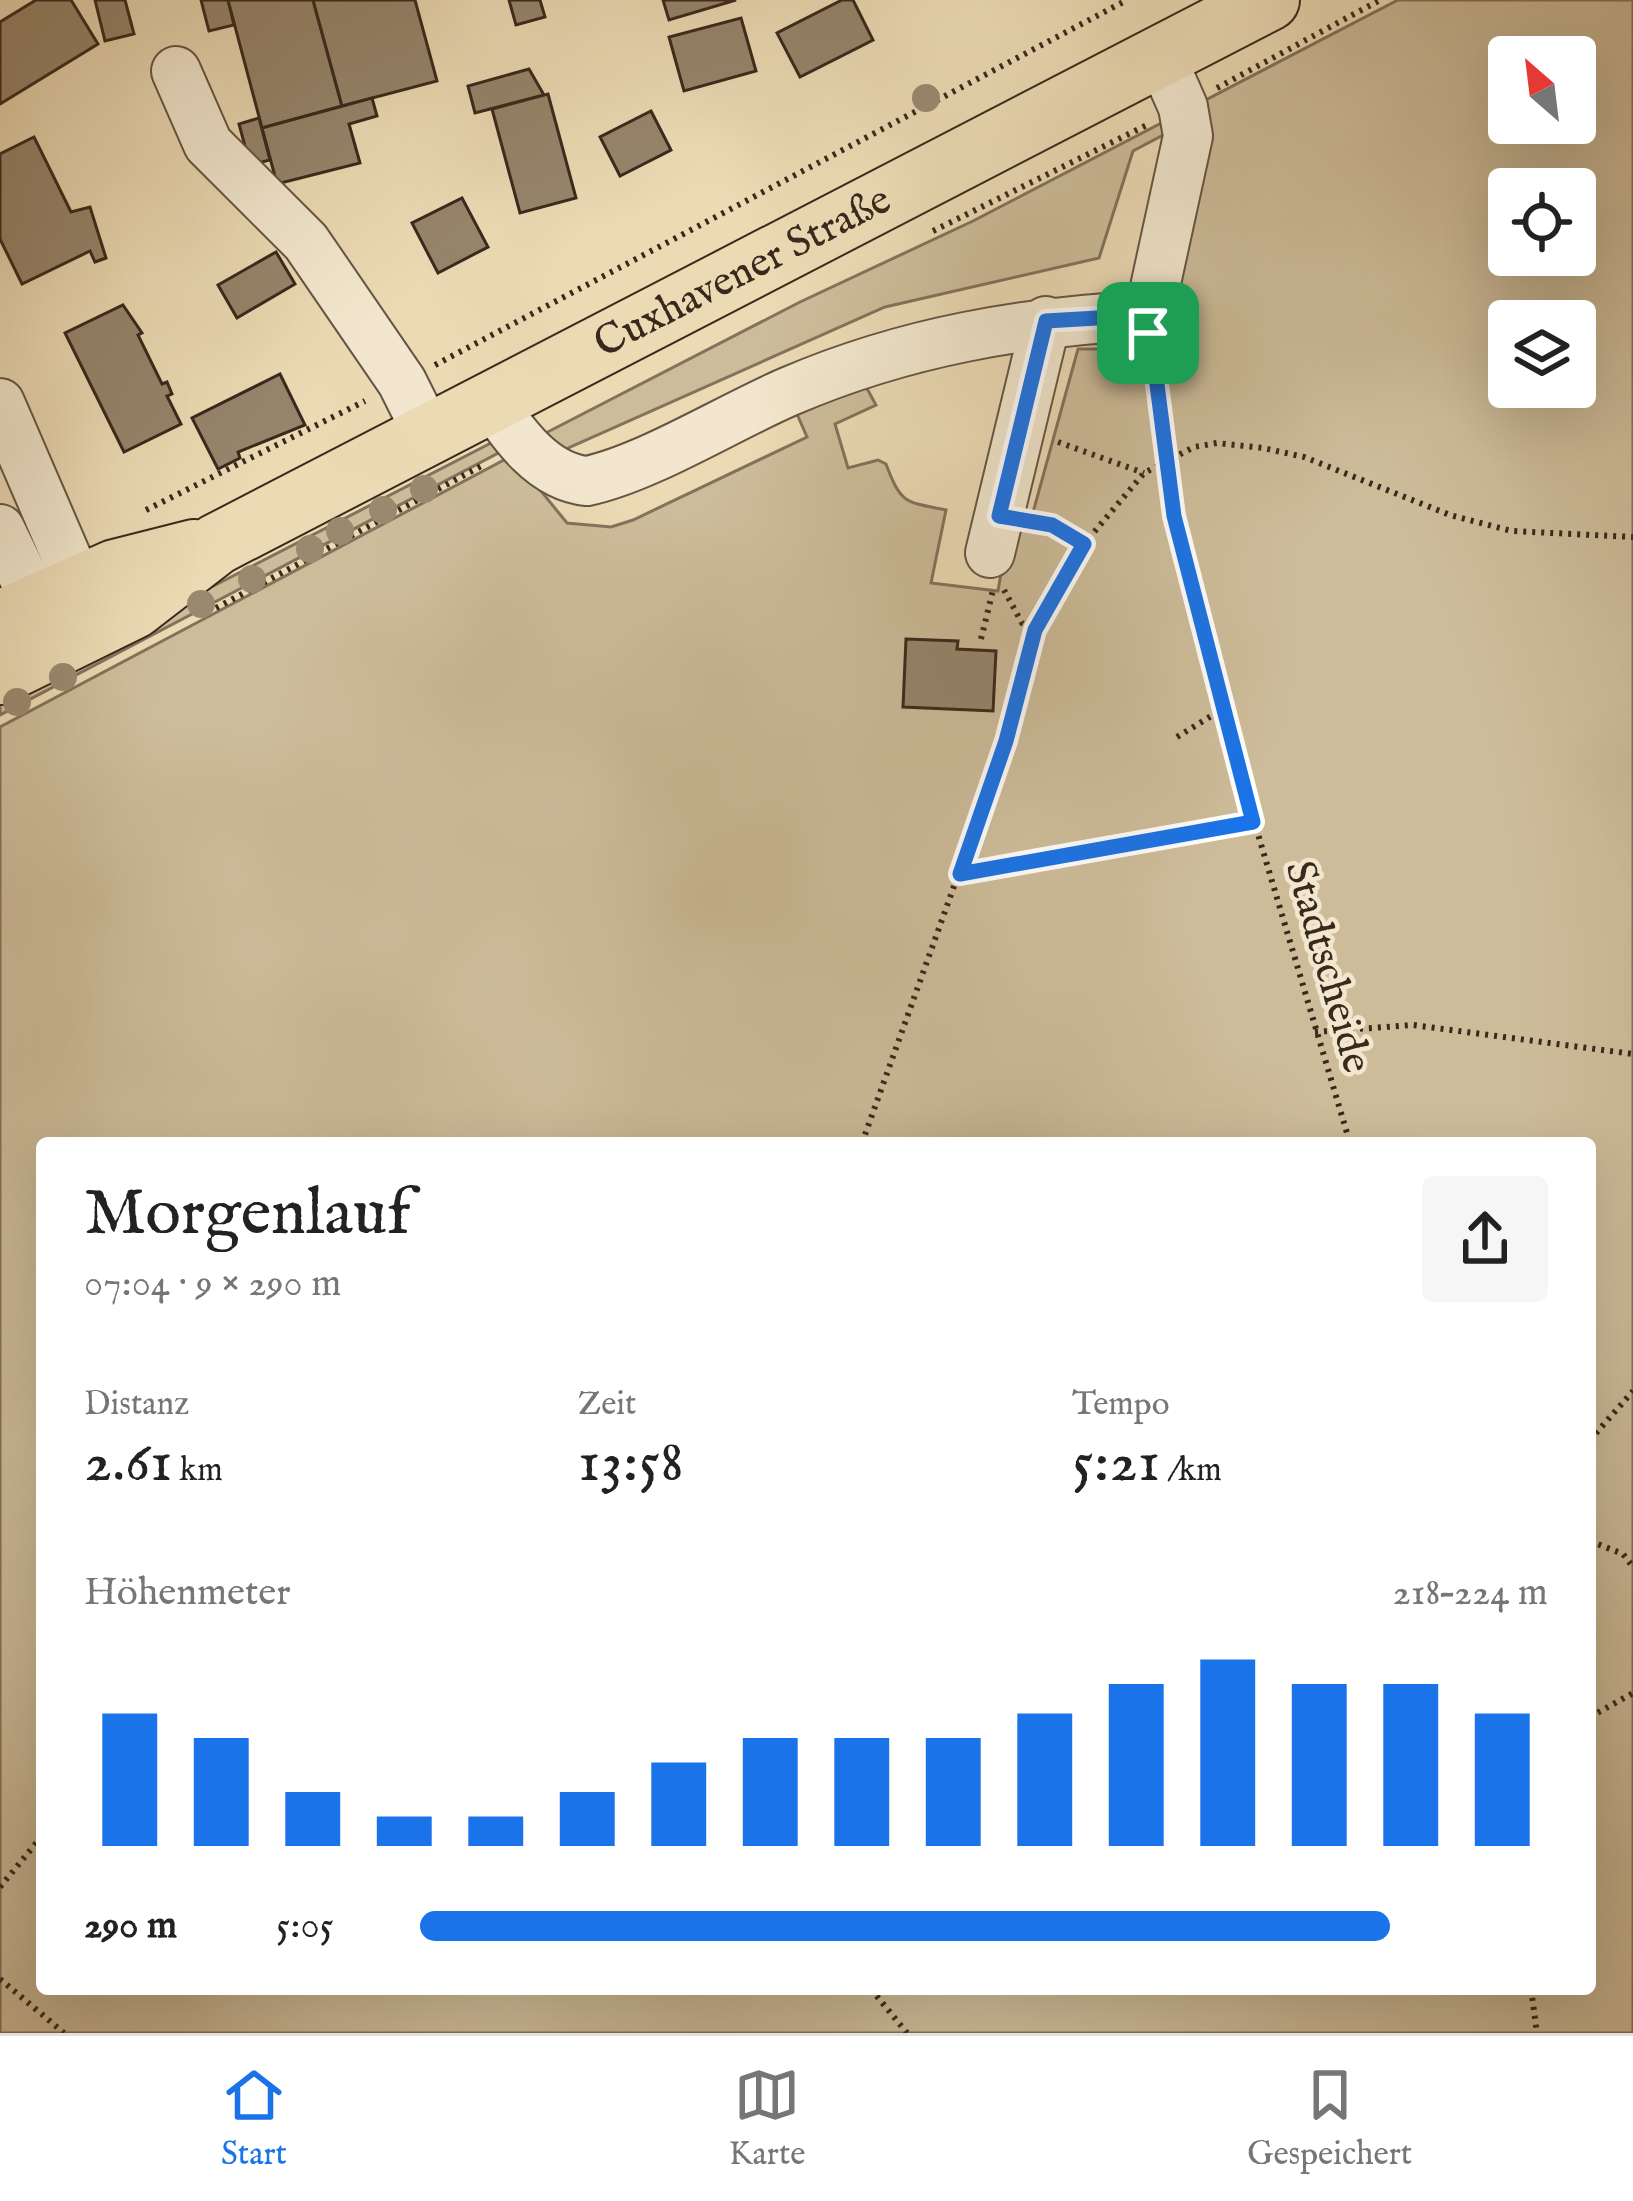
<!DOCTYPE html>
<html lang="de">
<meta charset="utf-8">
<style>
body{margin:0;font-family:"IM FELL English",serif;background:#f6f6f6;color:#222;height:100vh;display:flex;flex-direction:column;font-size:45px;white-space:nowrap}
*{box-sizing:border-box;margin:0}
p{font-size:39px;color:#767676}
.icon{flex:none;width:66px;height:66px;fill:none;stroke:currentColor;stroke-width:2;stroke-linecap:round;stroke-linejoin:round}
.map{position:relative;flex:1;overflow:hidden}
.panel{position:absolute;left:36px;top:1137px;width:1560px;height:858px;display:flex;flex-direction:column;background:#fff;border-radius:12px;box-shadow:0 12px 48px #0002}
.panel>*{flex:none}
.needle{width:78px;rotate:332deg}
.fabs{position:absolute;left:1488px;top:36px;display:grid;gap:24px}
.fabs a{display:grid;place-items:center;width:108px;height:108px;border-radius:12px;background:#fff;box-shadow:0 12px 48px #0002;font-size:60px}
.pin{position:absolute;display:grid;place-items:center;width:102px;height:102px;color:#fff;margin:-51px;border-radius:24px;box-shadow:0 6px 18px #0006}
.round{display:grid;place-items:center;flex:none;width:126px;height:126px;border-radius:12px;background:#f6f6f6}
.summary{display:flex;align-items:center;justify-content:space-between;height:204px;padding:0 48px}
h1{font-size:66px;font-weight:600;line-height:90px}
.metrics{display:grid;grid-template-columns:repeat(3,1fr);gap:18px;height:204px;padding:12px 48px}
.metrics div{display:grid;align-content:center}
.metrics b{font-size:60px;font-weight:600}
.metrics small{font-size:33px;font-weight:400}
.metrics p{font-size:33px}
.chart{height:336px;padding:24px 48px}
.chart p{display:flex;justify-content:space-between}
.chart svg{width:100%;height:216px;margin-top:12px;stroke:#1a73e8;stroke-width:6}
ul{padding:0 48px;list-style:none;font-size:39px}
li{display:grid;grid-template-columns:192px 144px 1fr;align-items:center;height:90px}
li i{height:30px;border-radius:15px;background:#1a73e8}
.menu{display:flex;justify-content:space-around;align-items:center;height:168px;border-top:3px solid #e0e0e0;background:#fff;font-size:33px;color:#767676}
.menu a{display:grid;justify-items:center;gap:6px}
.menu .on{color:#1a73e8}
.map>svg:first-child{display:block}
.green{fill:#cdbc9a;stroke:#83725c;stroke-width:3;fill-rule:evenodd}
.building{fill:#96856c;stroke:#39291d;stroke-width:3}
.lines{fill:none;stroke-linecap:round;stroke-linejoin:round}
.minor-casing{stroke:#665543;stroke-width:52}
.major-casing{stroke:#39291d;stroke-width:64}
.path{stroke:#39291d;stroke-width:6;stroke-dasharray:3 6;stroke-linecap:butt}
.minor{stroke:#f2e7ce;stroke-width:48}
.major{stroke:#ebdab4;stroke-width:60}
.tree{fill:#9a896f}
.route-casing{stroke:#fff;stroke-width:24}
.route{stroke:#1a73e8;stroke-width:15}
.labels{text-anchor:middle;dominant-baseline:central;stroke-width:9;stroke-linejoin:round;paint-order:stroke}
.street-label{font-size:42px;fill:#39291d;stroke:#f2e7ce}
</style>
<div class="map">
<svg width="1633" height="2033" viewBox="0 0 1633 2033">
<rect width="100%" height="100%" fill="#ebdab4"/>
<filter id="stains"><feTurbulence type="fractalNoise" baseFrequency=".00167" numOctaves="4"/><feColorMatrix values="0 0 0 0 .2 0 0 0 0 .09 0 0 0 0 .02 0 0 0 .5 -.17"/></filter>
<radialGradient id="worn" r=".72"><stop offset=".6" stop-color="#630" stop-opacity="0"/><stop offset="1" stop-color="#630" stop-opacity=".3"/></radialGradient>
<g class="green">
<path d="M1398,0h235v2033h-1633v-1306l504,-267 11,-1 52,64 44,4 22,-7 174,-83 -10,-23 67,-31 12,22 -41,19 13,44 30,-8 8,4c15,40 19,38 60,46l-15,73 67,8 11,-66 20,2 49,-178h48l4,-56 41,-162 -38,20 -34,107 -214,49 -326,145 -23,-14 264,-136 173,-81zM1509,57h66v66h-66zM1509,189h66v66h-66zM1509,321h66v66h-66zM42,1143h1548v846h-1548z"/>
<path d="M493,442l11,8 -504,265v-19z"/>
</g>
<g class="building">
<path d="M36,0h35l27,44 -98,60v-82z"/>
<path d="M95,0h30l9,34 -29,7z"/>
<path d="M201,0h27l6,25 -25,6z"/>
<path d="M228,0h85l29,106 -80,22z"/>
<path d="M313,0h102l22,81 -95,25z"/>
<path d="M509,0h31l5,17 -29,8z"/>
<path d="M663,0h73l-67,20z"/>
<path d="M842,0h11l20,40 -73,37 -23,-44z"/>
<path d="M741,18l15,53 -72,20 -15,-54z"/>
<path d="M529,69l15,26 -69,18 -7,-27z"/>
<path d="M548,94l28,104 -56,15 -28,-104z"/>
<path d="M372,98l5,18 -28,8 11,39 -83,21 -15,-56z"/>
<path d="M651,111l20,39 -51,26 -20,-39z"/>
<path d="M259,118l11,42 -20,5 -11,-41z"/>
<path d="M34,137l37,75 19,-5 16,51 -11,4 -5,-11 -68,33 -22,-45v-85z"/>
<path d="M462,198l26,49 -50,26 -26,-50z"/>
<path d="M276,252l19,32 -58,34 -19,-33z"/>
<path d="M123,305l19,28 -4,2 24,49 5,-2 5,12 -5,2 14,28 -57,28 -59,-119z"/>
<path d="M280,374l25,51 -67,27 2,6 -22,11 -26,-51z"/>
<path d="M906,639l52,2 -1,8 39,2 -3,60 -90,-4z"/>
</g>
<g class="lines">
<defs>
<g id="minor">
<path d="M176,71l32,73 98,98 96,140 26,52"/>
<path d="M491,401c22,33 52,76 96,80 61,-13 142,-64 203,-90 117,-50 232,-69 359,-76l39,-179 -5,-29 -22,-50"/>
<path d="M0,403l79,183"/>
<path d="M0,529l37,76"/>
<path d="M990,553l56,-232"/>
</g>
<g id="major">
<path d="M0,621l115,-51 79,-20"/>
<path id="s1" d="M0,674l134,-66 83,-64 1052,-544"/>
</g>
</defs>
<use href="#minor" class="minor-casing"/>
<use href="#major" class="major-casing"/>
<g class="path">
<path d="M1217,88l163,-88"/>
<path d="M933,231l214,-106"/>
<path d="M1150,354l24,162 47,194 129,433"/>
<path d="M435,365l692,-365"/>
<path d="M1058,442l86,31"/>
<path d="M146,510l219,-109"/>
<path d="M1039,522l45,22"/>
<path d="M1004,590l18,33 13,7"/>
<path d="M216,608l269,-144"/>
<path d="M981,639l12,-49"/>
<path d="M1177,737l44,-27"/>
<path d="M960,875l293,-53"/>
<path d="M1315,1032l98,-7 220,29"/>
<path d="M862,1143l144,-402 29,-111 49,-86 60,-71 50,-26 23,-4 46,5 41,9 146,58 62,16 121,6"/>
<path d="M1590,1440l43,-49"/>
<path d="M1590,1541l33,13 10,13"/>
<path d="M1590,1717l43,-24"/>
<path d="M0,1887l42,-51"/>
<path d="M0,1979l64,54"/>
<path d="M871,1989l36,44"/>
<path d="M1531,1989l6,44"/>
</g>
<use href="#minor" class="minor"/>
<use href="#major" class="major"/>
</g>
<g class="tree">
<circle cx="926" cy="98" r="14"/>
<circle cx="424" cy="489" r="14"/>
<circle cx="383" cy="510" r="14"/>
<circle cx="340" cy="531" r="14"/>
<circle cx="310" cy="549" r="14"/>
<circle cx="252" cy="579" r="14"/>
<circle cx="201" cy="604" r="14"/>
<circle cx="63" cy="677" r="14"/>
<circle cx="17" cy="702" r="14"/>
</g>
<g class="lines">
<defs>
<path id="route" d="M1148,315l26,201 79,306 -293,52 46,-133 29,-111 49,-86 -32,-19 -53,-9 47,-195z"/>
</defs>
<use href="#route" class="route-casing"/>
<use href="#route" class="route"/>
</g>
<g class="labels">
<g class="street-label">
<text stroke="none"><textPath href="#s1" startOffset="846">Cuxhavener Straße</textPath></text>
<text transform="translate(1327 967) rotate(74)">Stadtscheide</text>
</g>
</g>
<rect width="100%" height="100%" filter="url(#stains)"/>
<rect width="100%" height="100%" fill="url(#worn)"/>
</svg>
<div class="fabs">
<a><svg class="needle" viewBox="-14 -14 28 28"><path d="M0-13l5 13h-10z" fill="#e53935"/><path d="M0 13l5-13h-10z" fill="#767676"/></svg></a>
<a><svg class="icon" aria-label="locate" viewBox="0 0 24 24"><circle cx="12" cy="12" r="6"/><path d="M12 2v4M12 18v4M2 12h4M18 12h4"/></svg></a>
<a><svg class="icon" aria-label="layers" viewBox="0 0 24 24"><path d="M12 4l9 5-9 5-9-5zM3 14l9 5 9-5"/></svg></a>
</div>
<div class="pin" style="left:1148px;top:333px;background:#1e9e55"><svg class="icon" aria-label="arrive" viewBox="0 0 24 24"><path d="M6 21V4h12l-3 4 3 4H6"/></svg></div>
<section class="panel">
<div class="summary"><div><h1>Morgenlauf</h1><p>07:04 · 9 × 290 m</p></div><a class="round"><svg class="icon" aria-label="share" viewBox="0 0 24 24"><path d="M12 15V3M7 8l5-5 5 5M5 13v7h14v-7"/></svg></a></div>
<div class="metrics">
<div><p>Distanz</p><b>2.61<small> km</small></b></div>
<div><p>Zeit</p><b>13:58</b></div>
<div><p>Tempo</p><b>5:21<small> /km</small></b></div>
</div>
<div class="chart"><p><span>Höhenmeter</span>218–224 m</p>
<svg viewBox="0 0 160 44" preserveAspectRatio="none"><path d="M5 44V17M15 44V22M25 44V33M35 44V38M45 44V38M55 44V33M65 44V27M75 44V22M85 44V22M95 44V22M105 44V17M115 44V11M125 44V6M135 44V11M145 44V11M155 44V17"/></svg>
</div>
<ul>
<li><b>290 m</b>5:05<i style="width:86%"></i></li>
</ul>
</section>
</div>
<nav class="menu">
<a class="on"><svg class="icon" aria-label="home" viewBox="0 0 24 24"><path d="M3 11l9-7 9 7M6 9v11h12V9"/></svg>Start</a>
<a><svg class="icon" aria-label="map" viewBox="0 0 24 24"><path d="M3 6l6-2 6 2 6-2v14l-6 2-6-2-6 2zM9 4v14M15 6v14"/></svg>Karte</a>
<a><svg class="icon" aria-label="saved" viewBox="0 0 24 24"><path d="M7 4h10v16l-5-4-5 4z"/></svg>Gespeichert</a>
</nav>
